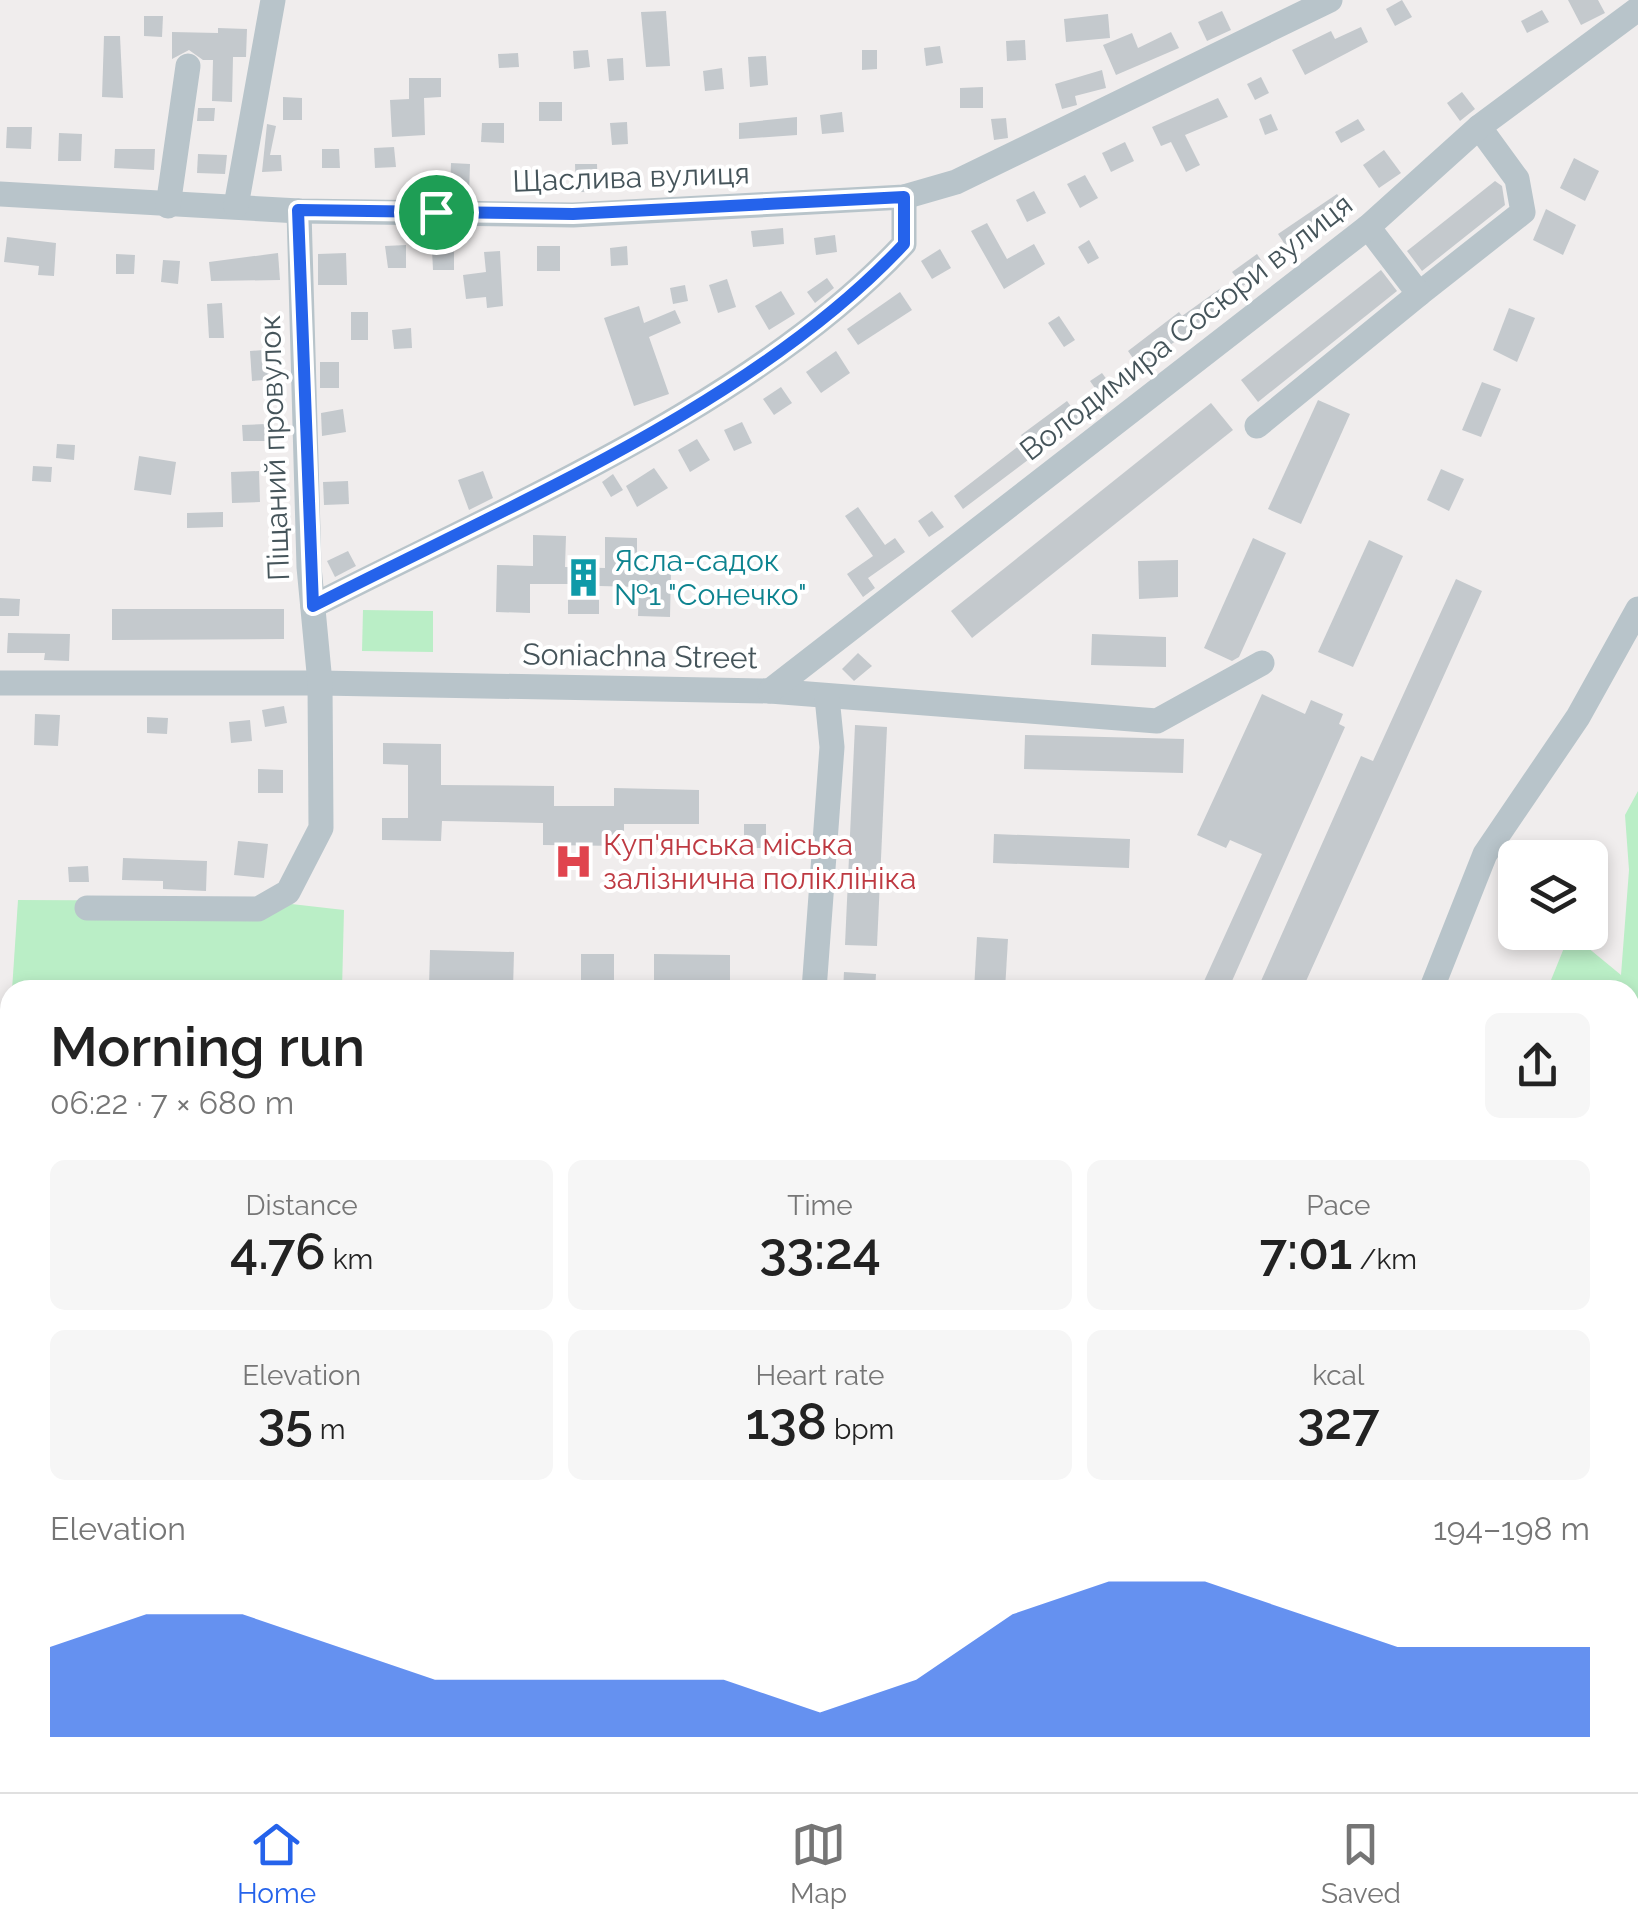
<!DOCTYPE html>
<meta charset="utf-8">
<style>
body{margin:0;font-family:Raleway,sans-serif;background:#f6f6f6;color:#222;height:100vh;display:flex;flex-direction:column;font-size:38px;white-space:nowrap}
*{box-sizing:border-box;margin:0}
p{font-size:32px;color:#767676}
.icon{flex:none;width:55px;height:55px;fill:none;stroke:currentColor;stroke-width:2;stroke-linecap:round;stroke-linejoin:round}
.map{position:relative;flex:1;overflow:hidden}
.details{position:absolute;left:0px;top:980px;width:1640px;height:812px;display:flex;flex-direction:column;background:#fff;border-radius:30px 30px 0 0;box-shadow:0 5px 15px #0003}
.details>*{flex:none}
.fabs{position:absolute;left:1498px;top:840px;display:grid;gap:20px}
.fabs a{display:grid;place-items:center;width:110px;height:110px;border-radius:15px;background:#fff;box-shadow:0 5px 15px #0003;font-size:50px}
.pin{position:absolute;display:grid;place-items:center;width:85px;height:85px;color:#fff;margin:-42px;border:5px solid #fff;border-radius:50%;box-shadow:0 2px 10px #0007}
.round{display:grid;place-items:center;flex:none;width:105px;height:105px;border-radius:15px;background:#f6f6f6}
.overview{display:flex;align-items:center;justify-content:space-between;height:170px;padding:0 50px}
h1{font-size:55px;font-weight:600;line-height:75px}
.figures{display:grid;grid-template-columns:repeat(3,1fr);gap:15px;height:170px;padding:10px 50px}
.figures div{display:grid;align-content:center;border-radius:15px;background:#f6f6f6;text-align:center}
.figures b{font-size:50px;font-weight:600}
.figures small{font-size:28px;font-weight:400}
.figures p{font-size:28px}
.chart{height:280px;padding:20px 50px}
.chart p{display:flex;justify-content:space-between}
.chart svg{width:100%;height:180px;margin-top:10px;fill:#2563eb;opacity:.7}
.tabs{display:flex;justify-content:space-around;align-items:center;height:140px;border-top:2px solid #e0e0e0;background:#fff;font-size:28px;color:#767676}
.tabs a{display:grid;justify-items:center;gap:5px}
.tabs .on{color:#2563eb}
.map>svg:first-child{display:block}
.green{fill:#baeec6}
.building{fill:#c4c9cd}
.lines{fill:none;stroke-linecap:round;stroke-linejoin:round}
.minor{stroke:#b8c4ca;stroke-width:25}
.route-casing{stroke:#fff;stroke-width:20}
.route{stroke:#2563eb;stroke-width:12}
.labels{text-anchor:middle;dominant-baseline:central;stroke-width:8;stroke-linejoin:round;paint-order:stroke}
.street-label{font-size:30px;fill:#45545a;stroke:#fff}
.culture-label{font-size:30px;fill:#0d838f;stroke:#fff;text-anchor:start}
.health-label{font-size:30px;fill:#be3a42;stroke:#fff;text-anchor:start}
</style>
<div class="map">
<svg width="1638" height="1792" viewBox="0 0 1638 1792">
<rect width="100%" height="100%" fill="#f0eded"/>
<g class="green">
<path d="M363,610l70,1v41l-71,-1z"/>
<path d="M1638,791v674l-8,-11v-464h-83l23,-57 51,42 8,-105 -4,-55z"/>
<path d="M18,900l247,1 79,9 -2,80h-330z"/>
<path d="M10,1016v130l-10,-1z"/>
<path d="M0,1235l10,1v180l-10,1z"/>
<path d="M1630,1510l8,9v273h-381l3,-10h370z"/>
<path d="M10,1565v45l-10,1v-45z"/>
</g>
<g class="building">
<path d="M1402,0l10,17 -17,9 -9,-17z"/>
<path d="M1568,0h30l7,13 -24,12z"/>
<path d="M1542,10l7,12 -22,11 -6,-12z"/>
<path d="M666,11l4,55 -24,1 -5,-55z"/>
<path d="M1222,11l9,19 -24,11 -9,-19z"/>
<path d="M1108,14l2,24 -44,4 -2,-23z"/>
<path d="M144,16h19l-1,21 -18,-1z"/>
<path d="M1361,27l7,15 -63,33 -13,-25 39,-19 4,8z"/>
<path d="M218,28l29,1 -1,28h-13l-1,45 -20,-1 1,-41h-10l-14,-10 -17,9v-27l46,1z"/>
<path d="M1171,32l8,16 -63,27 -13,-30 29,-12 6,15z"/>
<path d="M104,36h16l3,62 -21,-1z"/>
<path d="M1025,40l1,20 -19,1 -1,-20z"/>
<path d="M940,46l3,17 -17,3 -2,-18z"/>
<path d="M588,50l2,17 -16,2 -1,-18z"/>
<path d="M862,50h15v19l-15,1z"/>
<path d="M518,53l1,14 -20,1 -1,-14z"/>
<path d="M766,56l2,29 -18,2 -2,-30z"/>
<path d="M623,58l1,22 -15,1 -2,-22z"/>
<path d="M722,68l2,21 -19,2 -2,-20z"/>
<path d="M1102,70l4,18 -31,8 2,9 -15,4 -7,-25z"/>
<path d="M1261,77l8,16 -14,7 -8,-16z"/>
<path d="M409,78h32v19l-17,1 1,37 -33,2 -2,-37 19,-1z"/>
<path d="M983,87v21h-23v-20z"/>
<path d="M1462,92l13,17 -15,12 -13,-18z"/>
<path d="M283,97l19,1v22h-19z"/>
<path d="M1218,98l10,19 -43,18 15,30 -14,7 -15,-30 -10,4 -9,-19z"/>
<rect x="539" y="102" width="23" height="19"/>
<path d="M198,108h17l-1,13h-17z"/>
<path d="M842,112l2,20 -22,2 -2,-19z"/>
<path d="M1271,114l7,16 -13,5 -6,-16z"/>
<path d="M797,117v18l-58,4v-16z"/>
<path d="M1006,118l2,20 -14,2 -3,-21z"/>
<path d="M1358,119l7,11 -24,13 -6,-11z"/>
<path d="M627,122l1,22 -16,1 -2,-22z"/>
<path d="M482,123h22v20l-23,-1z"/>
<path d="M267,124l9,2 -6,29h11l1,16 -20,1z"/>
<path d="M7,127h25l-1,22 -25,-1z"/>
<path d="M59,133l23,1 -1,27h-23z"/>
<path d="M1125,142l9,19 -23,11 -9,-19z"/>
<path d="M394,147l2,20 -21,1 -1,-20z"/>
<path d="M115,149h40l-1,21 -40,-2z"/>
<path d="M322,149h17l1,19h-18z"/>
<path d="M1384,150l17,23 -22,15 -16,-23z"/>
<path d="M198,154l29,1 -2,19 -28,-1z"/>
<path d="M1574,158l25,13 -14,30 -25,-13z"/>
<path d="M451,163l19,1 -1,31 -19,-1z"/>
<path d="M575,164h22l1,28h-22z"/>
<path d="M1085,175l13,23 -18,10 -13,-24z"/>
<path d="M1495,181l7,5 3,19 -83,66 -15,-20z"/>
<path d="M1034,191l12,22 -19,9 -11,-22z"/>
<path d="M1337,194l11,16 -58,42 -12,-18z"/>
<path d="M1546,209l30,16 -13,30 -30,-15z"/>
<path d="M987,223l20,36 27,-15 11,20 -41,25 -33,-58z"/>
<path d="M783,228l1,16 -31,3 -2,-16z"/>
<path d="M835,235l2,17 -21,3 -2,-17z"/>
<path d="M7,237l49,6 -2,33 -16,-1 1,-9 -35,-4z"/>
<path d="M1089,240l10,18 -11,6 -10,-17z"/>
<path d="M406,245v23h-18l-3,-22z"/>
<rect x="537" y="246" width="23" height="25"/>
<path d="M627,246l1,19 -17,1 -1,-18z"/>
<path d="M940,249l11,19 -19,11 -11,-18z"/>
<path d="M432,250h22v20h-21z"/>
<path d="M500,251l3,55 -16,2 -1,-11 -20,2 -3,-24 23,-3 -2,-20z"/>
<path d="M278,253l2,27 -69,1 -2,-19z"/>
<path d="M346,253l1,32h-29v-31z"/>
<path d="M116,254l19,1 -1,19h-18z"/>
<path d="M1257,254l10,15 -24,17 -11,-14z"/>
<path d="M163,260l17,1 -2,23 -17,-2z"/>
<path d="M1381,270l16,21 -139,111 -17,-22z"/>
<path d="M827,278l7,10 -19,15 -8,-11z"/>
<path d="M727,279l9,28 -18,6 -9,-28z"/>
<path d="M685,285l3,16 -15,3 -3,-16z"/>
<path d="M1221,288l10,15 -74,51 5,7 -18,13 -16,-23 51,-39 3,4z"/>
<path d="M781,291l14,23 -26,16 -14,-24z"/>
<path d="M900,292l12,18 -54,35 -11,-16z"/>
<path d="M222,303l2,35h-15l-2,-34z"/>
<path d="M639,306l5,17 31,-13 6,13 -32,14 20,57 -35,12 -30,-88z"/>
<path d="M1509,308l26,10 -18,44 -24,-12z"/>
<rect x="351" y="312" width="17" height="28"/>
<path d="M1059,316l16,24 -11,7 -16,-24z"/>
<path d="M411,328l1,20 -18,1 -2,-19z"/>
<path d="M277,349l1,30 -26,2 -2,-30z"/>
<path d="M836,351l14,22 -29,20 -15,-21z"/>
<rect x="320" y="362" width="19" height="26"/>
<path d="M1102,373l14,19 -12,9 -14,-20z"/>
<path d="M1482,382l19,7 -20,48 -19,-7z"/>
<path d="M781,387l11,16 -18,12 -11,-16z"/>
<path d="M1318,400l32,14 -49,110 -33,-15z"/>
<path d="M1067,401l14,19 -118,89 -9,-13 71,-55 -4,-6z"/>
<path d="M1211,403l22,27 -261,208 -21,-27z"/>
<path d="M343,409l3,23 -24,4 -1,-23z"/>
<path d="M742,422l10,21 -18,8 -10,-21z"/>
<path d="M265,424l1,17h-23l-1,-16z"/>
<path d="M697,439l13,21 -20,12 -12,-22z"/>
<path d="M57,444l18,1 -1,15 -18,-2z"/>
<path d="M139,456l37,6 -5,33 -37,-5z"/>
<path d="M33,466l19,1 -1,15 -19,-1z"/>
<path d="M654,468l14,20 -31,19 -11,-21z"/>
<path d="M1441,469l23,10 -15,32 -22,-11z"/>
<path d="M259,471l1,31 -28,1 -1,-31z"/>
<path d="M483,471l10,27 -24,12 -11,-30z"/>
<path d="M613,474l10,16 -12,7 -9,-15z"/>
<path d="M348,481l1,23 -25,1 -1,-23z"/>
<path d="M858,507l27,38 10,-7 10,14 -37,26 7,10 -12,9 -16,-23 26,-18 -28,-40z"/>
<path d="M932,511l12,16 -15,10 -11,-16z"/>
<path d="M223,512v15l-36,1v-15z"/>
<path d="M533,535l33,1 -1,31 40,1v-31l32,1v32h34l-1,47 -32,-1 1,-29 -40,-1v28h-31v-30h-38v29l-34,-1 1,-47 36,1z"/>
<path d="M1253,538l33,15 -47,104 -7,4 -28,-13z"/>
<path d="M1369,540l34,16 -50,111 -35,-15z"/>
<path d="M348,551l8,15 -21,11 -8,-16z"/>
<path d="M1178,560v37l-39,2 -1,-38z"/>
<path d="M1456,579l26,12 -180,399h-45l104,-234 12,5z"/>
<path d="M0,598l20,1 -1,17h-19z"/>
<path d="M112,609h172v30l-172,1z"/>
<path d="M8,633l62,1 -1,27 -25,-1 1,-7h-38z"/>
<path d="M1092,634l74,3v30l-75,-2z"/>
<path d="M858,653l14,13 -18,15 -12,-12z"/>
<path d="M1262,694l43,20 6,-14 32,14 -4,10 6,3 -117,263h-28l62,-136 -32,-14 -4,8 -29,-13z"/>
<path d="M284,706l3,17 -22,4 -3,-17z"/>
<path d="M35,714l25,1 -2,31 -24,-1z"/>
<path d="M147,717l21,1 -1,16 -20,-1z"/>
<path d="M250,720l2,21 -21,2 -2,-21z"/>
<path d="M855,725l32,2 -10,219 -32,-1z"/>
<path d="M1025,735l159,4 -1,34 -159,-4z"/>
<path d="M383,743l58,1v41l113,1v20h60v-18l85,2v34h-75v22l-81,-1v-22l-101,-2 -1,20 -59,-1v-22h26v-53l-25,-1z"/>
<path d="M258,769l25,1v23h-25z"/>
<rect x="744" y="824" width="22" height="24"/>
<path d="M994,834l136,5 -1,29 -136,-5z"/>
<path d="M238,841l30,3 -4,34 -30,-3z"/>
<path d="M123,858l84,3 -1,30 -43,-2v-8l-41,-1z"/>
<path d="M88,866l1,16h-20l-1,-15z"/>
<path d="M977,937l31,2 -3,51h-31z"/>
<path d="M430,950l84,2 -1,38 -84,-3z"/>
<rect x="581" y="954" width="33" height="36"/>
<path d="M654,954l76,1v33h-76z"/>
<path d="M844,972l32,2 -1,16h-32z"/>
</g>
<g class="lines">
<g class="minor">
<path d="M0,194l299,17 274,4 331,-18 52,-15 374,-182"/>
<path d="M168,206l20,-140"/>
<path d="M236,206l37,-206"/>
<path d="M1419,294l104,-82 -6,-33 -38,-52"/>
<path d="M1257,426l162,-132 -51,-67"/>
<path d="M313,606c193,-99 443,-203 591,-362v-47"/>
<path d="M0,683h320l450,8 387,30 105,-58"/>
<path d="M770,691l598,-464 111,-100 159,-118"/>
<path d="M87,908l171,1 30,-17 33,-64 -1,-145 -11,-116 -10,-356"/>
<path d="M814,990l18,-243 -5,-50"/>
<path d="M1431,990l54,-136 93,-137 60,-108"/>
<path d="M0,1436l10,-1"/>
<path d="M1630,1507l8,8"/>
<path d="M625,1782l1,10"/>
<path d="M1079,1792l4,-10"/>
</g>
</g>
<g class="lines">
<defs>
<path id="route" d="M904,197v47c-149,160 -397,262 -591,362l-15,-396 275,4z"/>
</defs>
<use href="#route" class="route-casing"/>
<use href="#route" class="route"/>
</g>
<defs>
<symbol id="building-bare" viewBox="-9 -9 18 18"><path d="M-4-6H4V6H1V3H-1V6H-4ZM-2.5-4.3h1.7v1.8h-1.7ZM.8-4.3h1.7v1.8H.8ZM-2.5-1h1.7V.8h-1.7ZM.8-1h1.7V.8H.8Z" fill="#0f9aa8" stroke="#fff" stroke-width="2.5" paint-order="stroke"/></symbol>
<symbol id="hospital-bare" viewBox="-9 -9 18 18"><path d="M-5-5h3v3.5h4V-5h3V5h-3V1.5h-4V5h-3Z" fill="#e0444e" stroke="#fff" stroke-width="2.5" paint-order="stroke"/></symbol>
</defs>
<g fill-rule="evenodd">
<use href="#building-bare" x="556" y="550" width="55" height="55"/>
<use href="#hospital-bare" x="546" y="834" width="55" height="55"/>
</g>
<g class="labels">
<g class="street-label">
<text transform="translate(631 177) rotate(-2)">Щаслива вулиця</text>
<text transform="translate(1186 327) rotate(-38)">Володимира Сосюри вулиця</text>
<text transform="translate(274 448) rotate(-92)">Піщаний провулок</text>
<text transform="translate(640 656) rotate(1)">Soniachna Street</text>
</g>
<g class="culture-label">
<text x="614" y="560">Ясла-садок<tspan x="614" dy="34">№1 "Сонечко"</tspan></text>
</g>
<g class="health-label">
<text x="603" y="844">Куп'янська міська<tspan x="603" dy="34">залізнична поліклініка</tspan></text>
</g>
</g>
</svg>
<div class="fabs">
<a><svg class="icon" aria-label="layers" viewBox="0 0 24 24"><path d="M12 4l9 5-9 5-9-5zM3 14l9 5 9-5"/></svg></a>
</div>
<div class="pin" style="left:436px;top:212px;background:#1e9e55"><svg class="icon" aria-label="arrive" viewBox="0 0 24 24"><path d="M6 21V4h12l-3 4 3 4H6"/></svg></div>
<section class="details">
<div class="overview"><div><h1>Morning run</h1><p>06:22 · 7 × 680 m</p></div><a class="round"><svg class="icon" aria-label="share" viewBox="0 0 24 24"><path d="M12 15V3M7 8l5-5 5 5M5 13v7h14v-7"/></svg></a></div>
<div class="figures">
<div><p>Distance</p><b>4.76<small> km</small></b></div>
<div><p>Time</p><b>33:24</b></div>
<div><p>Pace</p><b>7:01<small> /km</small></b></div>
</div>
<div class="figures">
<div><p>Elevation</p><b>35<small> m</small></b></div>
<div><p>Heart rate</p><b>138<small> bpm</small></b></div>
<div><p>kcal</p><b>327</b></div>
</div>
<div class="chart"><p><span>Elevation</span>194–198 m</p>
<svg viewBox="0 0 160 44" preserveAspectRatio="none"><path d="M0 44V22L10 14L20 14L30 22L40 30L50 30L60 30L70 30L80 38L90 30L100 14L110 6L120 6L130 14L140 22L150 22L160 22V44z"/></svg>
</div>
</section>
</div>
<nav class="tabs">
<a class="on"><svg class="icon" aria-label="home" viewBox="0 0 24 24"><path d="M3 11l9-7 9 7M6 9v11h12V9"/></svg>Home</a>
<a><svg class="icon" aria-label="map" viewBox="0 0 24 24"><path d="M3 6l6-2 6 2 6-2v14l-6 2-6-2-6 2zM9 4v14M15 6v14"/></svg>Map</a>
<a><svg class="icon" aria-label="saved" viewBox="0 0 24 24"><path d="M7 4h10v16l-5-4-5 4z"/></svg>Saved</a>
</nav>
